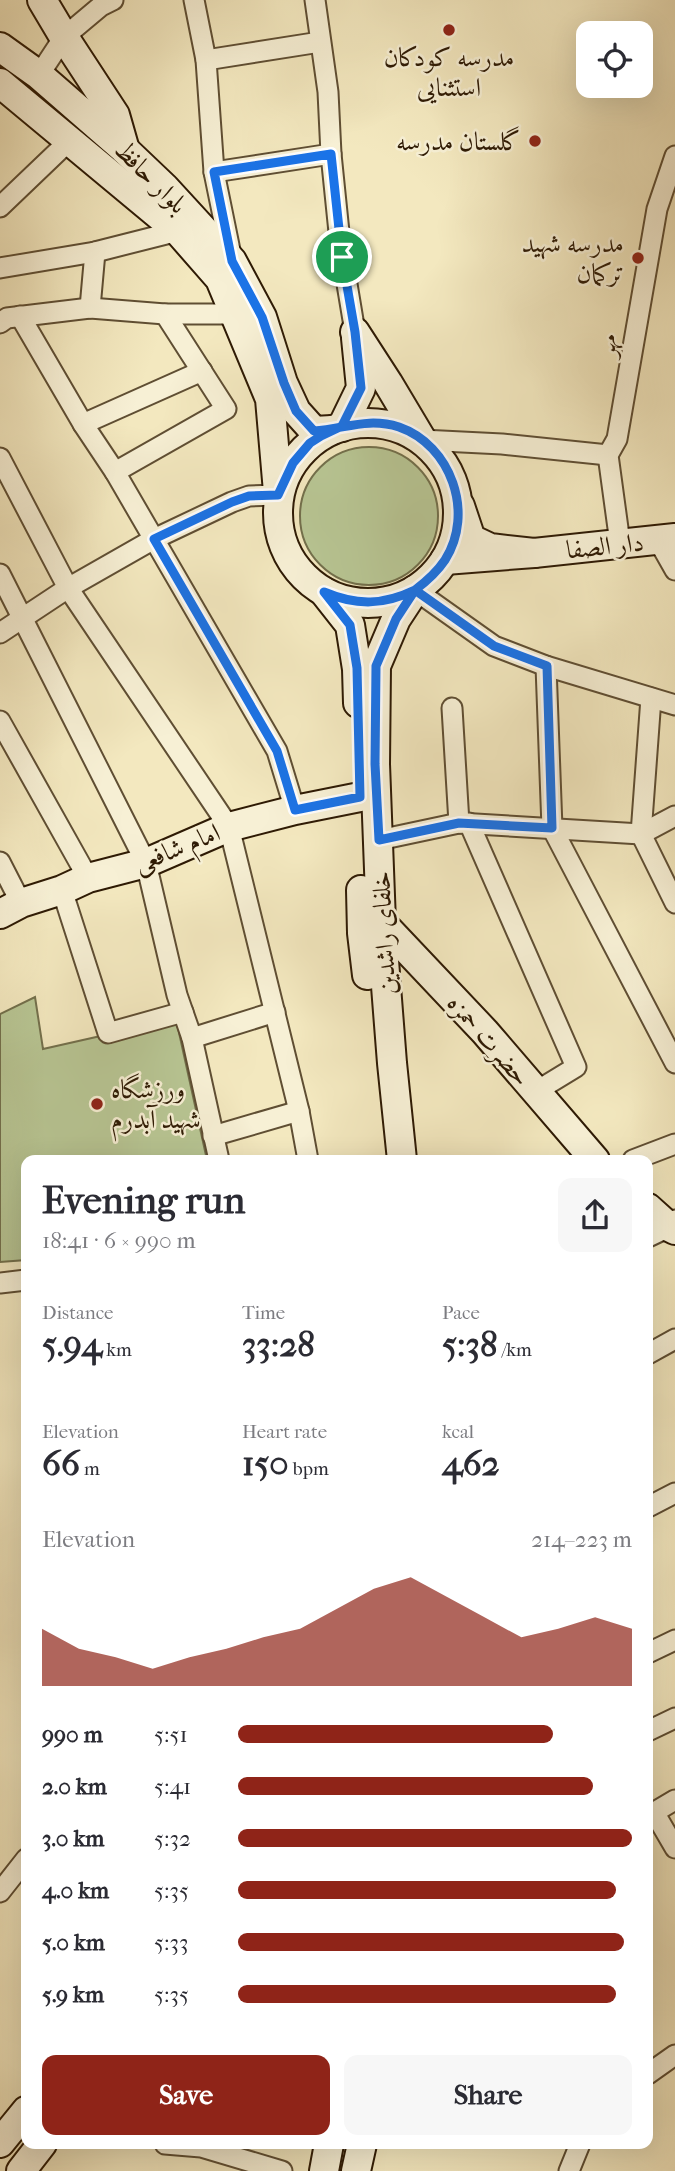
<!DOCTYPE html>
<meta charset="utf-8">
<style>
body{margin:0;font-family:"IM FELL French Canon",Amiri,serif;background:#f7f7f7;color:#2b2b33;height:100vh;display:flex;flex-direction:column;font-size:26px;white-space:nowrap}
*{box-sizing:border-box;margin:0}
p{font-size:23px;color:#7c7c81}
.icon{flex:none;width:38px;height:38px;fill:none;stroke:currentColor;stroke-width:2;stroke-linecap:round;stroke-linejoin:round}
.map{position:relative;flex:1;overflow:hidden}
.drawer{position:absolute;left:21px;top:1155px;width:632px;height:994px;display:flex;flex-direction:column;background:#fff;border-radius:14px;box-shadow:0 7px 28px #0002}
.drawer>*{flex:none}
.controls{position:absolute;left:576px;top:21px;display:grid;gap:14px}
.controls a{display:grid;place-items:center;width:77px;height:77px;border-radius:14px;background:#fff;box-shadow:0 7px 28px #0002;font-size:35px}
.pin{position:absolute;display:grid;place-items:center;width:60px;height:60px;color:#fff;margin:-30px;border:4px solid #fff;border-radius:50%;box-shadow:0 2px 7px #0007}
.round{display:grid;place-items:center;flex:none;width:74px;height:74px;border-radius:14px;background:#f7f7f7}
.summary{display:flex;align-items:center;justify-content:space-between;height:119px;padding:0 21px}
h1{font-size:38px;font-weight:700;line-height:52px}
.figures{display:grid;grid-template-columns:repeat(3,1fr);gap:10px;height:119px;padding:7px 21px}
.figures div{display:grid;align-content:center}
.figures b{font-size:35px;font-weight:700}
.figures small{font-size:19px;font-weight:400}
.figures p{font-size:19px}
.chart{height:196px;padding:14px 21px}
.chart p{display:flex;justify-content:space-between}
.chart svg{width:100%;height:126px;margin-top:7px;fill:#8f2418;opacity:.7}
.primary-button{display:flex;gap:14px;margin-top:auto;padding:14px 21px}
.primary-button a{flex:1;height:80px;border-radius:14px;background:#8f2418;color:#fff;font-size:28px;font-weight:700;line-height:80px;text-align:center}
.primary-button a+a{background:#f7f7f7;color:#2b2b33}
ul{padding:0 21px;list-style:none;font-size:23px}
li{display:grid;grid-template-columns:112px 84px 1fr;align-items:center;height:52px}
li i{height:18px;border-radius:9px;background:#8f2418}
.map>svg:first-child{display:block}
.green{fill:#b8c694;stroke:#73704c;stroke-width:2}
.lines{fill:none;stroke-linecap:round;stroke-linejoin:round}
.street-casing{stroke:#5f4e33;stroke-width:23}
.secondary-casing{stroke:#2e1a04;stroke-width:32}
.street{stroke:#f7f0d5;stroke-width:19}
.secondary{stroke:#f7f0d5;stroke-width:28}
.route-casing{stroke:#fff;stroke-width:14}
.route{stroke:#1a73e8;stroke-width:9}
.poi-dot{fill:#8f2418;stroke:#f7f0d5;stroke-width:2.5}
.labels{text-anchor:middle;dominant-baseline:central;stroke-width:5;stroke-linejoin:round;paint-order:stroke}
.poi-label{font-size:26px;fill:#2e1a04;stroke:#f7f0d5;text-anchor:end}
.street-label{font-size:26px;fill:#2e1a04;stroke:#f7f0d5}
</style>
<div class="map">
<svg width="675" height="2171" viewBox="0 0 675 2171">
<rect width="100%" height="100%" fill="#f3e8bf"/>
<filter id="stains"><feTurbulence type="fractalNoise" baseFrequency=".00286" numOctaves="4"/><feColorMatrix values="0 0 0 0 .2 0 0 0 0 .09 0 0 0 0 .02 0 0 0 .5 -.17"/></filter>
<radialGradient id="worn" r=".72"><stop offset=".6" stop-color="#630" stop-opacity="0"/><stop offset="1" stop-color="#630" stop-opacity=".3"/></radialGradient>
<g class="green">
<circle cx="369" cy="516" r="69"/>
<path d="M35,997l8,52 133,-30 31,141h-181v100l-26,2v-248z"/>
</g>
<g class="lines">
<defs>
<g id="street">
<path d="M194,0l12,60 8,112 18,88"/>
<path d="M315,0l13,92 3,62 9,88 15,90"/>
<path d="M206,60l114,-18"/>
<path d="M39,75l25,-38 37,-31 12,-6"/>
<path d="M214,172l117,-18"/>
<path d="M0,207l70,-67"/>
<path d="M0,268l95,-16 83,-21"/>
<path d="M90,308l5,-56"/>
<path d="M20,316l63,108 32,48 162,279 18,59"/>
<path d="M0,323l7,-5 83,-10 75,6h71"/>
<path d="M83,424l119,-53"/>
<path d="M422,440l80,4 106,11"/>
<path d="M0,458l68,130 161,239 70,284 9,49"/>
<path d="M115,472l111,-63 -61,-95"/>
<path d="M658,540l17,30"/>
<path d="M620,543l-12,-88 9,-16 40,-230 18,-53"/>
<path d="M0,574l146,289 31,132 15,43 27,122"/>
<path d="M415,590l79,56 52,20 129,39"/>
<path d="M0,633l68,-45 86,-49 78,-37 17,-6 29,-1"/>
<path d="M546,666l6,162 123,235"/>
<path d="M651,698l-10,136 34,69"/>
<path d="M452,708l7,115"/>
<path d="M0,721l88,157"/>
<path d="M469,823l107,244 -41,25"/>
<path d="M379,840l80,-17 182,11 34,-18"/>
<path d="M0,862l21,41"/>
<path d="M62,890l46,143 75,-21"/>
<path d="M192,1038l83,-26"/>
<path d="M213,1136l86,-25"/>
<path d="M633,1160l42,-16"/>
<path d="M648,1237l21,-10 6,-7"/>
<path d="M0,1283l26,-3"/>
<path d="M648,1354l27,-15"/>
<path d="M648,1507l27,-14"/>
<path d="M648,1653l27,-13"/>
<path d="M648,1731l27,-13"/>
<path d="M654,1812l21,36"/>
<path d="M648,1816l27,-16"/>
<path d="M0,1892l26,-33"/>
<path d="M648,2074l27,-19"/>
<path d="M165,2144l36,3 81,24"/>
<path d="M569,2171l11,-27"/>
</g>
<g id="secondary">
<path d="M42,0l22,37 51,78 10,35"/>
<path d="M0,47l39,28 85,74 41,39 67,73 30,56 21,66 13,28 18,20 18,-1"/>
<path d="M0,83l178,148 42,48 50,120 8,93"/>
<path d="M355,332l33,51 34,57"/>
<circle cx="368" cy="513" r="90"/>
<path d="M342,427l19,-39 -5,-50"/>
<path d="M534,553l141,-15"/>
<path d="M445,560l89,-7 -44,-5 -19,-9 -11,-33"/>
<path d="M324,592l26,33 7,44 1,34"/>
<path d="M361,890l1,43 5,42"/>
<path d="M0,914l21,-11 41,-13 26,-12 58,-15 83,-36 66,-17 65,-13"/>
<path d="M381,922l104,110 110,128"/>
<path d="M402,1160l-10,-97 -11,-141 -6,-158 1,-98 20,-47 19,-29"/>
<path d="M648,1208l21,19 6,3"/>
<path d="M0,2143l26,-32"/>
<path d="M21,2171l21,-27"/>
<path d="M324,2171l5,-27"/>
<path d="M356,2171l6,-27"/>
</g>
</defs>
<use href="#street" class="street-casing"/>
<use href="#secondary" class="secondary-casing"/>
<use href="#street" class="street"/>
<use href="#secondary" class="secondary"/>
</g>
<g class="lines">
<defs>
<path id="route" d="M342,257l13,75 6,56 -19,38 -21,10 -11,7 -17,20 -15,32 -29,1 -17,6 -78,37 123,212 18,59 65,-13 -3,-129 -7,-43 -26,-33c33,14 60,13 91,-2l-19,29 -20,47 -1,98 4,76 80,-17 93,5 -5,-162 -53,-20 -79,-56c12,-9 22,-18 30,-30 30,-47 6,-115 -46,-133 -32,-10 -54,2 -85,4l-18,-20 -12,-28 -22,-66 -30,-56 -18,-89 117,-18 11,103"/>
</defs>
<use href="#route" class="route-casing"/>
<use href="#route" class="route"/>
</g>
<g class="poi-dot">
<circle cx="449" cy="30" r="7"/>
<circle cx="535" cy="141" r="7"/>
<circle cx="638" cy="258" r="7"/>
<circle cx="97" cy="1104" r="7"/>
</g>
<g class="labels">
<g class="poi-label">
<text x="449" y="57" text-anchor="middle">مدرسه کودکان<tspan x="449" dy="30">استثنایی</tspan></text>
<text x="521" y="141">گلستان مدرسه</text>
<text x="624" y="243">مدرسه شهید<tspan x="624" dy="30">ترکمان</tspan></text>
<text x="111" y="1089" text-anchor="start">ورزشگاه<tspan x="111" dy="30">شهید آبدرم</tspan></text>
</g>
<g class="street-label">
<text transform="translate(151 177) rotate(45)">بلوار حافظ</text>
<text transform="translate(607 345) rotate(-80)">مهر</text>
<text transform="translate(605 546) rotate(-6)">دار الصفا</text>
<text transform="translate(177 848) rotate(-22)">امام شافعی</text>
<text transform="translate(384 933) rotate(-93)">خلفای راشدین</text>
<text transform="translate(489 1040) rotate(49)">حضرت حمزه</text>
</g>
</g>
<rect width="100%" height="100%" filter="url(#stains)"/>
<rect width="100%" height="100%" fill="url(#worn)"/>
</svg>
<div class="controls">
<a><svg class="icon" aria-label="locate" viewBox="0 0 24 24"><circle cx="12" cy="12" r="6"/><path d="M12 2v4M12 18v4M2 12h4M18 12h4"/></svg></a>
</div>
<div class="pin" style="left:342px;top:257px;background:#1e9e55"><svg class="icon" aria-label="arrive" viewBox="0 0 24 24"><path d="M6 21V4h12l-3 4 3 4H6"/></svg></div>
<section class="drawer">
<div class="summary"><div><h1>Evening run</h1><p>18:41 · 6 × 990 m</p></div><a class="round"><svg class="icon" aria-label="share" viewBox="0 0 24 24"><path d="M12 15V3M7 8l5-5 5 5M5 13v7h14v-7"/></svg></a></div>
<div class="figures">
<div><p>Distance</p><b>5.94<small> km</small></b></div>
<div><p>Time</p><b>33:28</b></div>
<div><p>Pace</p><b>5:38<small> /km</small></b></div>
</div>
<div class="figures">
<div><p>Elevation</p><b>66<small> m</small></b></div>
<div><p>Heart rate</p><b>150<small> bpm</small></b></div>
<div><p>kcal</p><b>462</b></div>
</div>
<div class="chart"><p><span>Elevation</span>214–223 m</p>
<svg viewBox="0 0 160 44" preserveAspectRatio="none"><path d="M0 44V24L10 31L20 34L30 38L40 34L50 31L60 27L70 24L80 17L90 10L100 6L110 13L120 20L130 27L140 24L150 20L160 24V44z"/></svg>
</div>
<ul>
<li><b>990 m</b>5:51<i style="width:80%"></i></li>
<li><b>2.0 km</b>5:41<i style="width:90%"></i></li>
<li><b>3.0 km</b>5:32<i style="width:100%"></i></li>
<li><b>4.0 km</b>5:35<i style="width:96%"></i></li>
<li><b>5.0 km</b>5:33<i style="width:98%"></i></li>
<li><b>5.9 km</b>5:35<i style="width:96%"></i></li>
</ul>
<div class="primary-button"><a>Save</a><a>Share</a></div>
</section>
</div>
